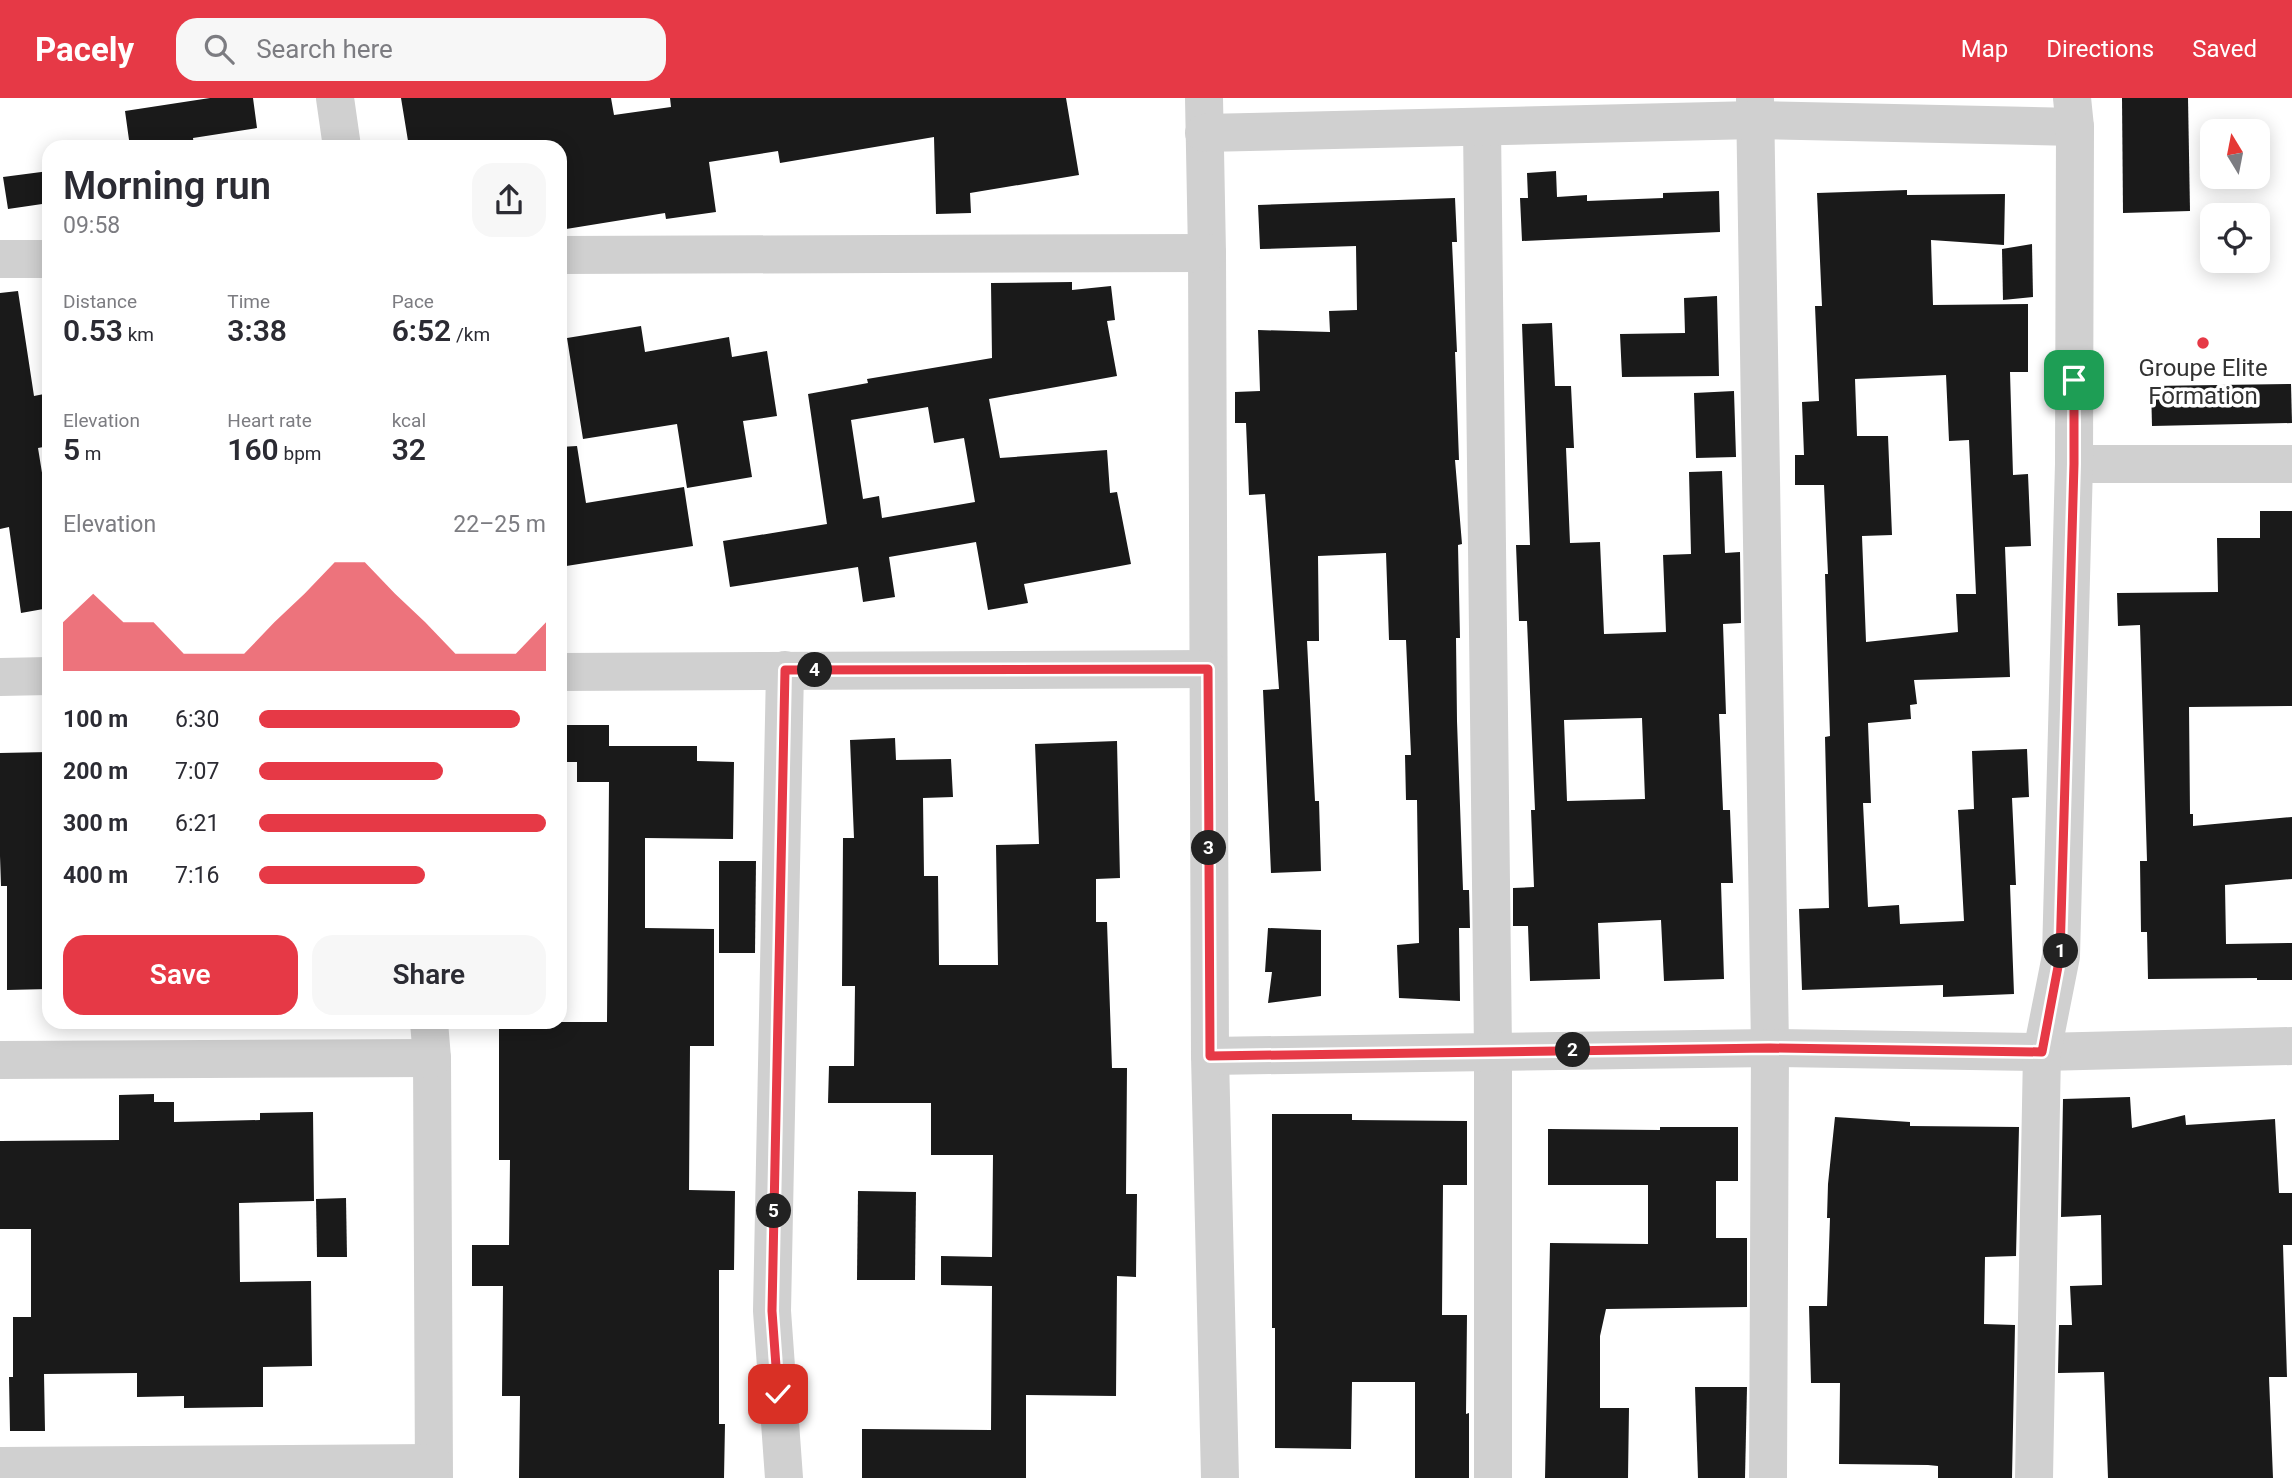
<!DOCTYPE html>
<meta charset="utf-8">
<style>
body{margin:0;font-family:Roboto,sans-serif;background:#f7f7f7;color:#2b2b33;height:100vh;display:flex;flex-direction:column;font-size:26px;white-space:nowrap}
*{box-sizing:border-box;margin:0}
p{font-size:23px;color:#7c7c81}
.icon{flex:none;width:38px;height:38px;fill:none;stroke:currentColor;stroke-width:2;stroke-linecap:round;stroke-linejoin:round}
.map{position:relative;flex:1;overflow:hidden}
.drawer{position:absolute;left:42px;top:42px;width:525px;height:889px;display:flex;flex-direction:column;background:#fff;border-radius:21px;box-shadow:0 4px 18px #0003}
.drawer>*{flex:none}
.needle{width:46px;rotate:350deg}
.controls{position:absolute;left:2200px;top:21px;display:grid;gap:14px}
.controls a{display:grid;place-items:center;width:70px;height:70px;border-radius:14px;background:#fff;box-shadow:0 4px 18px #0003;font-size:35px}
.pin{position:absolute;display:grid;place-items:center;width:60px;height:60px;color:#fff;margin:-30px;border-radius:14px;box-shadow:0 4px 10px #0006}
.km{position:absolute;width:35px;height:35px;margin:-18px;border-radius:50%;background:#222;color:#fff;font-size:19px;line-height:35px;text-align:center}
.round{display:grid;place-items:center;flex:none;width:74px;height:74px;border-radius:21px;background:#f7f7f7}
.headline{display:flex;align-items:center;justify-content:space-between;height:119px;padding:0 21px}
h1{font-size:38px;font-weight:600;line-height:52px}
.figures{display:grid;grid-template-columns:repeat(3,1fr);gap:10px;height:119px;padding:7px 21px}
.figures div{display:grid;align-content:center}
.figures b{font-size:30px;font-weight:600}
.figures small{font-size:19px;font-weight:400}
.figures p{font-size:19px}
.chart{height:196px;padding:14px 21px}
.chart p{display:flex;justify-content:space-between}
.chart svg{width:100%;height:126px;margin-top:7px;fill:#e63946;opacity:.7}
.action{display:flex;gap:14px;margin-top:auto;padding:14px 21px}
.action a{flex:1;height:80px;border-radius:21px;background:#e63946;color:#fff;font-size:28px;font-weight:600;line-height:80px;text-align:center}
.action a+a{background:#f7f7f7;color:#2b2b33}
ul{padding:0 21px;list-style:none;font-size:23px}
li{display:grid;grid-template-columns:112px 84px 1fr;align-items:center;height:52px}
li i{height:18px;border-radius:9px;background:#e63946}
header{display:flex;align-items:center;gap:42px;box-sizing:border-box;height:98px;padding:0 35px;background:#e63946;color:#fff}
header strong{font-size:33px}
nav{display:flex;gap:38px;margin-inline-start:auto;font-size:24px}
.search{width:490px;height:63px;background:#f7f7f7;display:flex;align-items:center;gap:18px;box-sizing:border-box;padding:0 24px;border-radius:21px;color:#7c7c81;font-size:26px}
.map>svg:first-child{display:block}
.building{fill:#1a1a1a;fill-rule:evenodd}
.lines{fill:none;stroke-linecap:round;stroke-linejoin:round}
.minor{stroke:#d0d0d0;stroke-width:38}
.route-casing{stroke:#fff;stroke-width:14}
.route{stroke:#e63946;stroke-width:9}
.poi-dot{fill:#e63946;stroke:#fff;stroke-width:2.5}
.labels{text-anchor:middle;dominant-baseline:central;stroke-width:7;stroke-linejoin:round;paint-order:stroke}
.poi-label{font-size:24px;fill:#333;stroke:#fff}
</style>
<header>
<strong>Pacely</strong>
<div class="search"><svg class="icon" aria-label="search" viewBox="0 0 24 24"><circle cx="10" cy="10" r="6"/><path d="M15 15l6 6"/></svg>Search here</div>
<nav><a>Map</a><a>Directions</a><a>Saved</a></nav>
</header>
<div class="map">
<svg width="2292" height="1380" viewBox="0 0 2292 1380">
<rect width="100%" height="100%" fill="#fff"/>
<g class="building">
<path d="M210,0h43l4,30 -64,10 1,9h-64l-5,-36z"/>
<path d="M401,0h210l3,17 57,-8 -1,-9h396l13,77 -109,18 1,20 -35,1 -2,-77 -154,26 -2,-12 -69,11 7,50 -50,7 -1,-6 -105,17v-83h-151z"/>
<path d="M2122,0h66l2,113 -67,2z"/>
<path d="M49,73v32l-41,6 -5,-32z"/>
<path d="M1556,73l1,26 30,-2v6l76,-3v-5l56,-2 1,41 -198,9 -2,-43h8l-1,-25z"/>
<path d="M1907,92v5l98,-1 -1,51 -73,-5 2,65 95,-1v68h-18l3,103 15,-1 3,72 -26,1 5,130 -96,3 3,24 -7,1 1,14 -43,4 3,80h-8l5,104 31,-2 1,19 64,-3 -6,-111 16,-1 -2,-58 55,-2 2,48 -17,1 4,87h-6l4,109 -71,3v-12l-141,5 -3,-81 30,-1 -4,-171 5,-1 -5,-162h3l-4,-89h-29v-30h9l-2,-53 17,-1 -4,-95h7l-5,-113zM1946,277l3,66 20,-1 7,154h-20l2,38 -92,10 -4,-106 30,-1 -4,-99h-31l-2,-57z"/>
<path d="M1455,100l2,44h-5l5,110h-2l4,108h-4l7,84 -4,1 2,93h-4l1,83 6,169h6l1,38h-11l1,73 -61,-3 -2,-53 22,-2 -2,-143h-11l-1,-45h6l-5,-115h-17l-3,-87 -68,3 1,85h-12l8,160h4l2,70 -50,2 -8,-183 16,-1 -14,-195 -16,1 -3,-72h-11v-31l25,-1 -2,-61 72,2 -1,-21 28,-1 -1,-64 -96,3 -2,-44z"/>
<path d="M2032,146l1,53 -30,3 -1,-51z"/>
<path d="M1072,184v8l39,-4 4,34 -8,1 10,55 -128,23 11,59 107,-8 3,43 7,-1 14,72 -107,20 4,19 -40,7 -12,-68 -87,15 6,40 -32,5 -5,-35 -128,20 -7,-46 104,-17 -19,-130 60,-11 -1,-4 125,-21 -1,-75zM928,309l6,36 30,-5 11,64 -93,16 -3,-22 -16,3 -12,-79z"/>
<path d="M18,193l16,105 15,-3v53l-11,2 11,68v92l-28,5 -12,-86 -9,2v-236z"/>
<path d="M1717,198l2,80 -97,1 -2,-43 65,-1 -1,-35z"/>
<path d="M1552,225l3,63h16l3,62h-8l4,95 30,-1 4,92 62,-2 -3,-77 28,-1 -2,-82 33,-1 3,82 15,-1 1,71 -18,1 3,90h-7l4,96h7l3,73h-12l3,96 -60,2 -3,-61 -63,3 2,56 -70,2 -2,-55h-15v-38l21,-1 -3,-77h4l-8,-189h-8l-3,-76h14l-8,-221zM1642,620l3,81 -78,2 -3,-81z"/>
<path d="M641,228l4,26 84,-15 3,20 35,-6 10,65 -34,5 9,56 -65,11 -10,-64 -94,15 -16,-101z"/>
<path d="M2291,286l1,39 -140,3 -1,-40z"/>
<path d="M1734,293l2,66 -40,1 -2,-65z"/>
<path d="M577,348l9,57 98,-16 9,59 -133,21v-120z"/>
<path d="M2260,413h32v195l-103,1 1,107h3v12l99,-9v62l-67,6 1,59 66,-1v37h-35v-2l-109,1 -1,-47h-6l-1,-71h7l-7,-236 -22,1 -1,-33 101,-1 -1,-54h43z"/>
<path d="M563,627h46v21h88v15l37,1 -1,77 -88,-1v90l69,1v117h-24l-1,144 46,1 -1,79h-15v154h6l-1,54h-205l1,-82h-18l1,-110h-31v-41h37l1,-85h-11v-138h108l2,-240h-32v-20h-14z"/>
<path d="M895,640l1,22 55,-1 2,38 -30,1 1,78h14l1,89h59l-2,-120 43,-1 -4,-100 82,-3 3,137 -24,1v43h11l5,146h15l-1,126h11l-1,83 -19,-1 -1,120 -90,-1v83h-164v-49l129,1 1,-144 -51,-1v-29l51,1 1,-102h-62v-52h-103l1,-37h25l1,-80h-13l1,-148h11l-4,-98z"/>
<path d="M49,654v237l-42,1v-104h-6l-1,-30v-103z"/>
<path d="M719,763h37l-1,92h-36z"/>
<path d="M1268,830l53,2v66l-53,7 4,-31h-7z"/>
<path d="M154,996v8h20v20l86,-2v-7l53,-1 1,89 -75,2 1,79 71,-1 1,85 -49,1v40l-79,1v-12l-47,1v-24l-93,1 1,57h-35l-1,-54h4v-60h18v-88h-31v-88l119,-1v-45z"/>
<path d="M2130,999l2,31 53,-13 1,10 89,-6 4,74h13v52h-9l4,132h-18l4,101h-165l-4,-106 -46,1 1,-48h13l-2,-39 32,-1 -1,-70 -40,2 2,-118z"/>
<path d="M1272,1016h80v6l115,1v64h-24l-1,130h25l-1,99 3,-1v65h-54v-96h-63l-1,67 -76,-1v-120h-3z"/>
<path d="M1835,1019l75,5v4l109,1 -3,129 -31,1 -1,67 31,1 -3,153h-74v-12l-10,-1 -89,-1 1,-81h-29l-2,-77h18l3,-88h-3l1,-34z"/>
<path d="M1660,1029h78v54h-22v57h31v69l-141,2 -6,27v72h29l-1,70h-83l5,-235 98,1v-59h-100v-56l112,1z"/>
<path d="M858,1093l58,1 -1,88h-58z"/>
<path d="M346,1100l1,59h-30l-1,-58z"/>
<path d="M1695,1289h52l-2,91h-47z"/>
</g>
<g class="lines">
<g class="minor">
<path d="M335,0l7,49"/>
<path d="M1204,0l3,155 3,803 10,422"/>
<path d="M1755,0l15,950 -2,430"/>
<path d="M1482,29l11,924v427"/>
<path d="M1204,35l551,-13 320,7"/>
<path d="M560,157l647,-2"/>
<path d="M0,161h49"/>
<path d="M2074,366h218"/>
<path d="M560,574l648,-3"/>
<path d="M0,579l49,-1"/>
<path d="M429,924l3,36 2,420"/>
<path d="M1210,958l560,-8 272,4 250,-6"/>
<path d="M0,962l432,-2"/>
<path d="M0,1368l433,-3"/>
<path d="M784,1380l-12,-167 13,-641"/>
<path d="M2034,1380l8,-426 19,-96 13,-492 1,-337 -3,-29"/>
</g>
</g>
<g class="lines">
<defs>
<path id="route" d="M778,1296l-6,-83 13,-641 423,-1 2,387 560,-8 272,4 18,-96 14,-492v-84"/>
</defs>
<use href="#route" class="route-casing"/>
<use href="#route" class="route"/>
</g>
<circle class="poi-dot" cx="2203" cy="245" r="7"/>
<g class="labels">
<g class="poi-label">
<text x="2203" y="270">Groupe Elite<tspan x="2203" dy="28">Formation</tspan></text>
</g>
</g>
</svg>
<div class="controls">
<a><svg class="needle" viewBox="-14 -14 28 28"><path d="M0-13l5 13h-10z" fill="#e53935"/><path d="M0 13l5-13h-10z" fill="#7c7c81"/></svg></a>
<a><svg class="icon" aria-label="locate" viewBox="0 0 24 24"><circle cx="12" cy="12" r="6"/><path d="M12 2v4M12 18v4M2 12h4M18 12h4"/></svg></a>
</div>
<div class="pin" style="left:2074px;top:282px;background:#1e9e55"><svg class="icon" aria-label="arrive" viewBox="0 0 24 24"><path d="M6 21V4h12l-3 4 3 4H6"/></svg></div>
<div class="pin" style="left:778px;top:1296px;background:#d93025"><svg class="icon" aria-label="check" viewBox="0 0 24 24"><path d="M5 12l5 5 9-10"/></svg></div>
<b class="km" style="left:2061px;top:853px">1</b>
<b class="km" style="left:1573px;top:952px">2</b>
<b class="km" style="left:1209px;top:750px">3</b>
<b class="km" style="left:815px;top:572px">4</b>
<b class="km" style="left:774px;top:1113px">5</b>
<section class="drawer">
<div class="headline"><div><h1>Morning run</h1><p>09:58</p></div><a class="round"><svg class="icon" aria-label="share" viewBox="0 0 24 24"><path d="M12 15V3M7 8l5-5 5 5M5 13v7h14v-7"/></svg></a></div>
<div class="figures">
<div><p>Distance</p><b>0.53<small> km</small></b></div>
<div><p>Time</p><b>3:38</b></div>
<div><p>Pace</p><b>6:52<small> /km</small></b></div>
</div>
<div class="figures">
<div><p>Elevation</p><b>5<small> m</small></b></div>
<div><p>Heart rate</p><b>160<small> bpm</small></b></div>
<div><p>kcal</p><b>32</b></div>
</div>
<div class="chart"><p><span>Elevation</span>22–25 m</p>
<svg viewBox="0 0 160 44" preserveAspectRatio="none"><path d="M0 44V27L10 17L20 27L30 27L40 38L50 38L60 38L70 27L80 17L90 6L100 6L110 17L120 27L130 38L140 38L150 38L160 27V44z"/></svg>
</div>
<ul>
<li><b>100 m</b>6:30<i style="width:91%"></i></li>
<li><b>200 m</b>7:07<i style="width:64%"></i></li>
<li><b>300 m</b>6:21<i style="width:100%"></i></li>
<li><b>400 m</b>7:16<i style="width:58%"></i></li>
</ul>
<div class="action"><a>Save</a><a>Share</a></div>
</section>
</div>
